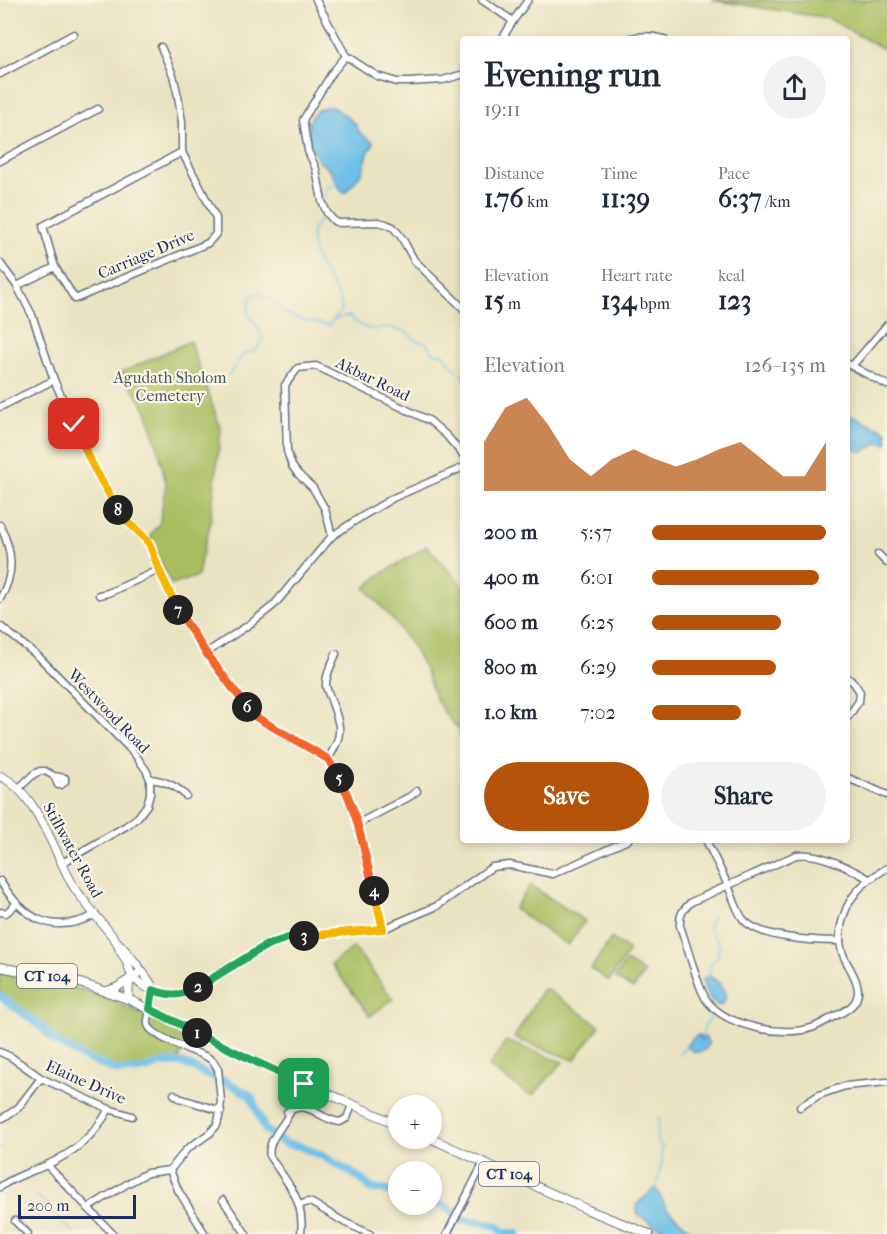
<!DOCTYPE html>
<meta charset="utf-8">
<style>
body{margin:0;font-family:"IM FELL French Canon",serif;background:#f2f2f3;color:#1f2937;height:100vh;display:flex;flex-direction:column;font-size:22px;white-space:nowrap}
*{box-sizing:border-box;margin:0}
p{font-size:20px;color:#747a83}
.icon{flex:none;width:33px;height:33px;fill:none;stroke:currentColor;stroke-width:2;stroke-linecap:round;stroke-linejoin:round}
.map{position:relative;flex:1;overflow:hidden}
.panel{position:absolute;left:460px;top:36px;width:390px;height:807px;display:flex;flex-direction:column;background:#fff;border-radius:6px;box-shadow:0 3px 9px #0003}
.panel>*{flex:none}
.tools{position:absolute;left:388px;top:1095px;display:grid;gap:12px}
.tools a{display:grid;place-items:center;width:54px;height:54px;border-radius:50%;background:#fff;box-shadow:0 3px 9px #0003;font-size:30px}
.scale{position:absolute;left:18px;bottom:15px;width:118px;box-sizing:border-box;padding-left:6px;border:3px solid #1b2f5e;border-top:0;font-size:16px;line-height:21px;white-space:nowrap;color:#1b2f5e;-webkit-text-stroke:4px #fcf5e5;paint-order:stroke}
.pin{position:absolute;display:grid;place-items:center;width:51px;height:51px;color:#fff;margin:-26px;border-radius:12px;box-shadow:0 3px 9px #0006}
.km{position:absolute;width:30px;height:30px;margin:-15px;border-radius:50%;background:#222;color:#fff;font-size:16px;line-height:30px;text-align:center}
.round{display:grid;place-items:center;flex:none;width:63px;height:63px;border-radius:32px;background:#f2f2f3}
.head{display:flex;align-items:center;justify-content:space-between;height:102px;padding:0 24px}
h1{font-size:33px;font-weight:800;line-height:45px}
.figures{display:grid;grid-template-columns:repeat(3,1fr);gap:9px;height:102px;padding:6px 24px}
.figures div{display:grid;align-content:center}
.figures b{font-size:26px;font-weight:800}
.figures small{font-size:16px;font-weight:400}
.figures p{font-size:16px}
.chart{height:168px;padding:12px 24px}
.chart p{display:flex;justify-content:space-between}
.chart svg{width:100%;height:108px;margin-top:6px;fill:#b45309;opacity:.7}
.cta{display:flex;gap:12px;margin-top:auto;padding:12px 24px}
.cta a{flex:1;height:69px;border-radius:36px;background:#b45309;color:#fff;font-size:24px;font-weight:800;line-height:69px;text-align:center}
.cta a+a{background:#f2f2f3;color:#1f2937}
ul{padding:0 24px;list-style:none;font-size:20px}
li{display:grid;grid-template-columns:96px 72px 1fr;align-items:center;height:45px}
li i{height:15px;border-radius:8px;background:#b45309}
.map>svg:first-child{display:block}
.green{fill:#a9bd61;stroke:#627660;stroke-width:1.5}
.water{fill:#6ec0e9;stroke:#4478a4;stroke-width:1.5}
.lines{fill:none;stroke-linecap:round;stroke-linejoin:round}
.stream{stroke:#6ec0e9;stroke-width:1.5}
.river{stroke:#6ec0e9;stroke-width:8}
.minor-casing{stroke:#636e81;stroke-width:9}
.major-casing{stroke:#636e81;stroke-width:10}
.minor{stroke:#fff;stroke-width:6}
.major{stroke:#fff;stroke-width:8}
.split-1-casing{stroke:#fff;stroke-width:12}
.split-2-casing{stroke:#fff;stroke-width:12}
.split-3-casing{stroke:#fff;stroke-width:12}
.split-4-casing{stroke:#fff;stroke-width:12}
.split-5-casing{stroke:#fff;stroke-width:12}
.split-6-casing{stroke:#fff;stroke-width:12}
.split-7-casing{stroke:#fff;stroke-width:12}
.split-8-casing{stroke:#fff;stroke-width:12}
.split-9-casing{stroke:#fff;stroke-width:12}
.split-1{stroke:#22a559;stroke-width:8}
.split-2{stroke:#22a559;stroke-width:8}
.split-3{stroke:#22a559;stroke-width:8}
.split-4{stroke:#f5b400;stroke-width:8}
.split-5{stroke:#f0652b;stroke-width:8}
.split-6{stroke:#f0652b;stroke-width:8}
.split-7{stroke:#f0652b;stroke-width:8}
.split-8{stroke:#f5b400;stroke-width:8}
.split-9{stroke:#f5b400;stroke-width:8}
.labels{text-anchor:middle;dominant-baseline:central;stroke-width:4.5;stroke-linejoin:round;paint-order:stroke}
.shield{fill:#fcf5e5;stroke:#5e6a86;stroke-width:1.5}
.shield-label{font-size:15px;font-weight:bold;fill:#1b2f5e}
.street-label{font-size:16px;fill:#1b2f5e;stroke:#fcf5e5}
.park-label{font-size:16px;fill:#465a5f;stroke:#fcf5e5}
</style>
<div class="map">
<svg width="887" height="1234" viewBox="0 0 887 1234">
<rect width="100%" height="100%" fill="#fcf5e5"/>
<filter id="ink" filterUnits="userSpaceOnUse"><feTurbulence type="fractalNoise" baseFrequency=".0167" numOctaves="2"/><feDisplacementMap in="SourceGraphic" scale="12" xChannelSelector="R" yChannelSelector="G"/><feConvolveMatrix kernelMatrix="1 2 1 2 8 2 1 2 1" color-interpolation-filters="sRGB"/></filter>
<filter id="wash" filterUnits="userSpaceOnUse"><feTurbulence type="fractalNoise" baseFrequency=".008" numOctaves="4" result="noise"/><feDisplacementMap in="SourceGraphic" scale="24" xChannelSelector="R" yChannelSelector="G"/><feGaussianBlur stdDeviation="1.35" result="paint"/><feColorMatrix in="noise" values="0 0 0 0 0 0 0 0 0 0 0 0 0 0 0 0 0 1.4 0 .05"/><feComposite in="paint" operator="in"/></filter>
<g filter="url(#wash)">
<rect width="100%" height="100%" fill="#eae3c1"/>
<g class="green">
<path d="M712,0h175v51l-60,-33z"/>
<path d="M190,341l31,88 -11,96 -9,34 -3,17 -26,9 -23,-45 4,-9 6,-6 7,-41 -7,-33 -12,-40 -25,-39z"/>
<path d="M427,546l36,40v147c-10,-9 -19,-19 -26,-32 -6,-11 -8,-24 -14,-35 -14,-29 -36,-54 -58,-78l13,-12z"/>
<path d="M530,885l55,36 -17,24 -54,-36z"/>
<path d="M611,938l18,13 -20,30 -18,-12z"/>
<path d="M354,947l39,52 -23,17 -39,-52z"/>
<path d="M626,961l18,12 -11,16 -18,-11z"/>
<path d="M0,972l59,10 62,22 17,9 51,18c-5,9 -7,21 -11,31l-38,8 -16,-1 -31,-6 -30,-21 -18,-16 -45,-33z"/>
<path d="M546,989l54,37 -26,34 -60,-22 28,-48z"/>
<path d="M506,1041l57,21 -29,32 -5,1 -40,-28z"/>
</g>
<g class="water">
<path d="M326,107h7l11,7 11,10 5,9 13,9v4l-4,4 -6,21 -17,21h-3c-6,-7 -8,-13 -12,-21 -3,-4 -8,-6 -11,-9 -12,-17 -21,-48 6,-55z"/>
<path d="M848,414l38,17 1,1v12l-8,-2 -16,10 -15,-5z"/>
<path d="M709,976c9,4 14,11 17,21l-4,8 -3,1c-8,-4 -15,-16 -17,-26z"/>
<path d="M698,1035l2,1 1,6 4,-5 4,7c-5,10 -15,10 -23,2l7,-8z"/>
<path d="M654,1189l3,1 10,19 28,25h-25l-32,-19 -2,-10z"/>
</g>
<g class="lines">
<g class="stream">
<path d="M324,197l5,-11 8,-2"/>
<path d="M335,319l14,-3c6,7 17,14 26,13 9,-2 16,-4 23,2l6,-1 13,11 8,1 9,11 10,1c5,9 12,16 20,23"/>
<path d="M229,375l16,-22 10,-2 8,-12 -5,-11 -10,-14 2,-17 10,-4 15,10 10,10 17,7 27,5 13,-15c-3,-27 -32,-43 -30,-72 0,-2 0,-7 1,-9 2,-4 7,-8 9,-11l-1,-6v-4"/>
<path d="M709,975l2,-12 7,-7v-7l3,-3 -13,-18 4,-11"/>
<path d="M699,1043l2,-1 4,-17 6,-7v-2"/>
<path d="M679,1055l2,-4 8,-5"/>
<path d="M0,1148l1,1"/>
<path d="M656,1190l6,-28v-16l-5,-5 2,-25"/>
<path d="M35,1196c11,4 14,12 21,20 6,6 13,12 19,18"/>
</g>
<g class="river">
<path d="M0,996l42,31 13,14 28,16 22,9 13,5h15l16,-3 11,-5h23l15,7 7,4 20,7 23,13 4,4 13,32 21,14 13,2 22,9 36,21 15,13 27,3"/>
<path d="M432,1201l5,3 11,3 14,13 13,1 23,5 4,6 15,2"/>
</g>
</g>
</g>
<g filter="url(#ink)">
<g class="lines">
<defs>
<g id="minor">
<path d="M316,0l30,56 31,20 20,6h11l35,-2 21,-6"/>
<path d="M482,0l31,21"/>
<path d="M502,39l11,-18 15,-21"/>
<path d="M627,39c13,-4 24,-4 37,0"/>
<path d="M161,47l12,28 5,21 4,26v30l34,66v16l-8,9 -133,56 -20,-32 -12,-41 139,-74"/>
<path d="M346,56l-14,17 -29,47 5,31 8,18 6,32 5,12 7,8 5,2 39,-1 8,2 7,3 9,11 12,22 50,49"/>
<path d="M0,74l74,-40"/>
<path d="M0,161l98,-52"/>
<path d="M0,263l17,23 15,29 22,65 38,84 28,50 23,22 7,9 9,25 16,35 9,16 69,95 75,43 18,31 11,34 26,105"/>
<path d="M17,286l38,-19"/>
<path d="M848,364l39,21"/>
<path d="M852,366l35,-41"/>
<path d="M0,407l54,-27"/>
<path d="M0,525c13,27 15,48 0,74"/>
<path d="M332,536l-7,-27 -12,-21 -15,-14 -6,-8 -5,-15 -2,-66 13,-17 18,-2 114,55 17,15 17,20"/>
<path d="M878,554l9,9"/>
<path d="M99,595l9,-2 51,-23"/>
<path d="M0,626l39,31 95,96 12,17 4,9v15l-3,11 -9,12 -12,9 -64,37"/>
<path d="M206,653l44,-29 24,-19 58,-69 29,-19 32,-19 71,-31"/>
<path d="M848,678l6,5 6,9 -1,9 -11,16"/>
<path d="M328,759c16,-25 13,-32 3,-59 -1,-4 -4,-9 -5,-14 -1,-10 6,-22 10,-32"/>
<path d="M848,778l39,17"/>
<path d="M150,779c13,1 27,7 36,17"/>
<path d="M19,788l15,-14 6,-3h5l9,5 11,2v4l-4,3h-3l-4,-9"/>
<path d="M357,824l52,-27 8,-6"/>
<path d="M706,840c7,15 15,30 22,46 5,10 8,24 15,33 16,20 73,22 97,22"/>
<path d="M869,879c-19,-11 -51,-28 -73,-24l-105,47c-8,8 -12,12 -11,24 5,14 9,29 14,43 4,12 7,24 14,33 20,25 77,36 106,25 7,-3 14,-7 21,-11 7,-3 17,-8 21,-16 7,-14 -6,-30 -12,-43 -4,-9 -5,-20 -3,-31 6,-30 21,-43 46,-58"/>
<path d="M0,881c24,38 52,55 95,34"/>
<path d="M0,912l6,1 10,-9"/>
<path d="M153,990l15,5 17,-1 82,-49 21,-7 95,-9 54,-23 55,-39 18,-2 43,9 75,-34"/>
<path d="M150,1009c0,4 -3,11 -2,15 2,13 46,27 59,33l6,4 5,8 3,33 -2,15 -2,8 -7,8 -23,16 -17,21 8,20 27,44"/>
<path d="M0,1052l11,5 30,21 68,31 23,7"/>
<path d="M174,1094l5,4 42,13"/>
<path d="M800,1107l19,-12 26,-9 42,-4"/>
<path d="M291,1110c-6,15 -25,30 -21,47 18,27 35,43 31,77"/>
<path d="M287,1112c22,-14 31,8 53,10l7,-4 5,-13"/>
<path d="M3,1118l15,-10 23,-30"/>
<path d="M47,1165l66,69"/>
<path d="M0,1187c15,-11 31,-15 47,-22 29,-14 46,-28 62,-56"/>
<path d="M223,1200l23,34"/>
<path d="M299,1205l9,-3 4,1 32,19 26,12"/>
<path d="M88,1208l42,-26 17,-9 23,-3"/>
<path d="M15,1221l13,13"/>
<path d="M447,1234l37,-72"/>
</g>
<g id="major">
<path d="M0,776c37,16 54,77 74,111 13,19 29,37 43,55 7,6 35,40 36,47 1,7 -1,14 -3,20"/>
<path d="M117,942l3,9 6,9 6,17 10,8 11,5"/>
<path d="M0,967l77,15 51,17 128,63 143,63"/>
<path d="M107,991l9,-3 20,-13"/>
<path d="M128,999l1,-15 3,-6"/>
<path d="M430,1138l158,72 61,24"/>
</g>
</defs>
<use href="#minor" class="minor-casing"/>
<use href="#major" class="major-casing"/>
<use href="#minor" class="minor"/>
<use href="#major" class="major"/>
</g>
</g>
<g class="lines" filter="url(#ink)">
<defs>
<path id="split-1" d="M197,1033l59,29 48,22"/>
<path id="split-2" d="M197,1033l-47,-24 3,-19c19,7 28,6 45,-3"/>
<path id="split-3" d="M198,987l69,-42 21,-7 16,-2"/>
<path id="split-4" d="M304,936l79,-7 -9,-38"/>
<path id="split-5" d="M339,778c19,32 25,76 35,113"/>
<path id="split-6" d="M247,707l7,9 74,43 11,19"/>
<path id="split-7" d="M178,610l28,43 41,54"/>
<path id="split-8" d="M118,510l2,4 23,22 7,9 9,25 19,40"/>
<path id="split-9" d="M74,424l18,40 26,46"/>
</defs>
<use href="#split-1" class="split-1-casing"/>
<use href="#split-2" class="split-2-casing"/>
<use href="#split-3" class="split-3-casing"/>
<use href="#split-4" class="split-4-casing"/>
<use href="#split-5" class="split-5-casing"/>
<use href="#split-6" class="split-6-casing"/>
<use href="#split-7" class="split-7-casing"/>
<use href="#split-8" class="split-8-casing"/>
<use href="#split-9" class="split-9-casing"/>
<use href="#split-1" class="split-1"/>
<use href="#split-2" class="split-2"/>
<use href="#split-3" class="split-3"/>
<use href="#split-4" class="split-4"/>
<use href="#split-5" class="split-5"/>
<use href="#split-6" class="split-6"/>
<use href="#split-7" class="split-7"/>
<use href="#split-8" class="split-8"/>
<use href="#split-9" class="split-9"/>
</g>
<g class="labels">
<g class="shield">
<rect x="17" y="964" width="60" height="24" rx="4.5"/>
<rect x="479" y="1162" width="60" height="24" rx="4.5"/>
</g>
<g class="shield-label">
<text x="47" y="976">CT 104</text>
<text x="509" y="1174">CT 104</text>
</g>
<g class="street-label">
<text transform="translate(146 254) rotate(-23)">Carriage Drive</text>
<text transform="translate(373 379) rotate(26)">Akbar Road</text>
<text transform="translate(109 711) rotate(46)">Westwood Road</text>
<text transform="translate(73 850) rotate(61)">Stillwater Road</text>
<text transform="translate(86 1082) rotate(24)">Elaine Drive</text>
</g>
<g class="park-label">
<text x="170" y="377">Agudath Sholom<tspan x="170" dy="18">Cemetery</tspan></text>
</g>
</g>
</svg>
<div class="tools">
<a>+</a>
<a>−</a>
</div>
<div class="scale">200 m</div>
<div class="pin" style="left:304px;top:1084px;background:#1e9e55"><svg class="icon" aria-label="arrive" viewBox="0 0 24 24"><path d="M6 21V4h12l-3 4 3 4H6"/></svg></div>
<div class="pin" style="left:74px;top:424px;background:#d93025"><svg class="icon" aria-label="check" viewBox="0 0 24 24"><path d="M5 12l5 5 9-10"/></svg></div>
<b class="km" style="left:197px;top:1033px">1</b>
<b class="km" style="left:198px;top:987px">2</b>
<b class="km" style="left:304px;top:936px">3</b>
<b class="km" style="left:374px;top:891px">4</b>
<b class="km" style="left:339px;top:778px">5</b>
<b class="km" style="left:247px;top:707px">6</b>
<b class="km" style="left:178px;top:610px">7</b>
<b class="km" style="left:118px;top:510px">8</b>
<section class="panel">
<div class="head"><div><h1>Evening run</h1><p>19:11</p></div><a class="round"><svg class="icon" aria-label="share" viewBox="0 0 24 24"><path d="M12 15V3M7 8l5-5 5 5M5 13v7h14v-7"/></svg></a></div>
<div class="figures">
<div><p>Distance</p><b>1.76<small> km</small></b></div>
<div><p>Time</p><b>11:39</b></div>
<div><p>Pace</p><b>6:37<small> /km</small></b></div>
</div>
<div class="figures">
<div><p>Elevation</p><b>15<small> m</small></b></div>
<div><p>Heart rate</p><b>134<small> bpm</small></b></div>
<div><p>kcal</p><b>123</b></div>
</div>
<div class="chart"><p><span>Elevation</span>126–135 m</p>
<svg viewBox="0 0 160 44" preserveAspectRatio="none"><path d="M0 44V24L10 10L20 6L30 17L40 31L50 38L60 31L70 27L80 31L90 34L100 31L110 27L120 24L130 31L140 38L150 38L160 24V44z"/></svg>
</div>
<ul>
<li><b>200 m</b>5:57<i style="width:100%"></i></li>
<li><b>400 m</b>6:01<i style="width:96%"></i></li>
<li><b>600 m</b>6:25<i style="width:74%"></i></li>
<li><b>800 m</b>6:29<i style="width:71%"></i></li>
<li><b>1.0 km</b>7:02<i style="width:51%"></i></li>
</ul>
<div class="cta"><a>Save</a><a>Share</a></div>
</section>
</div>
